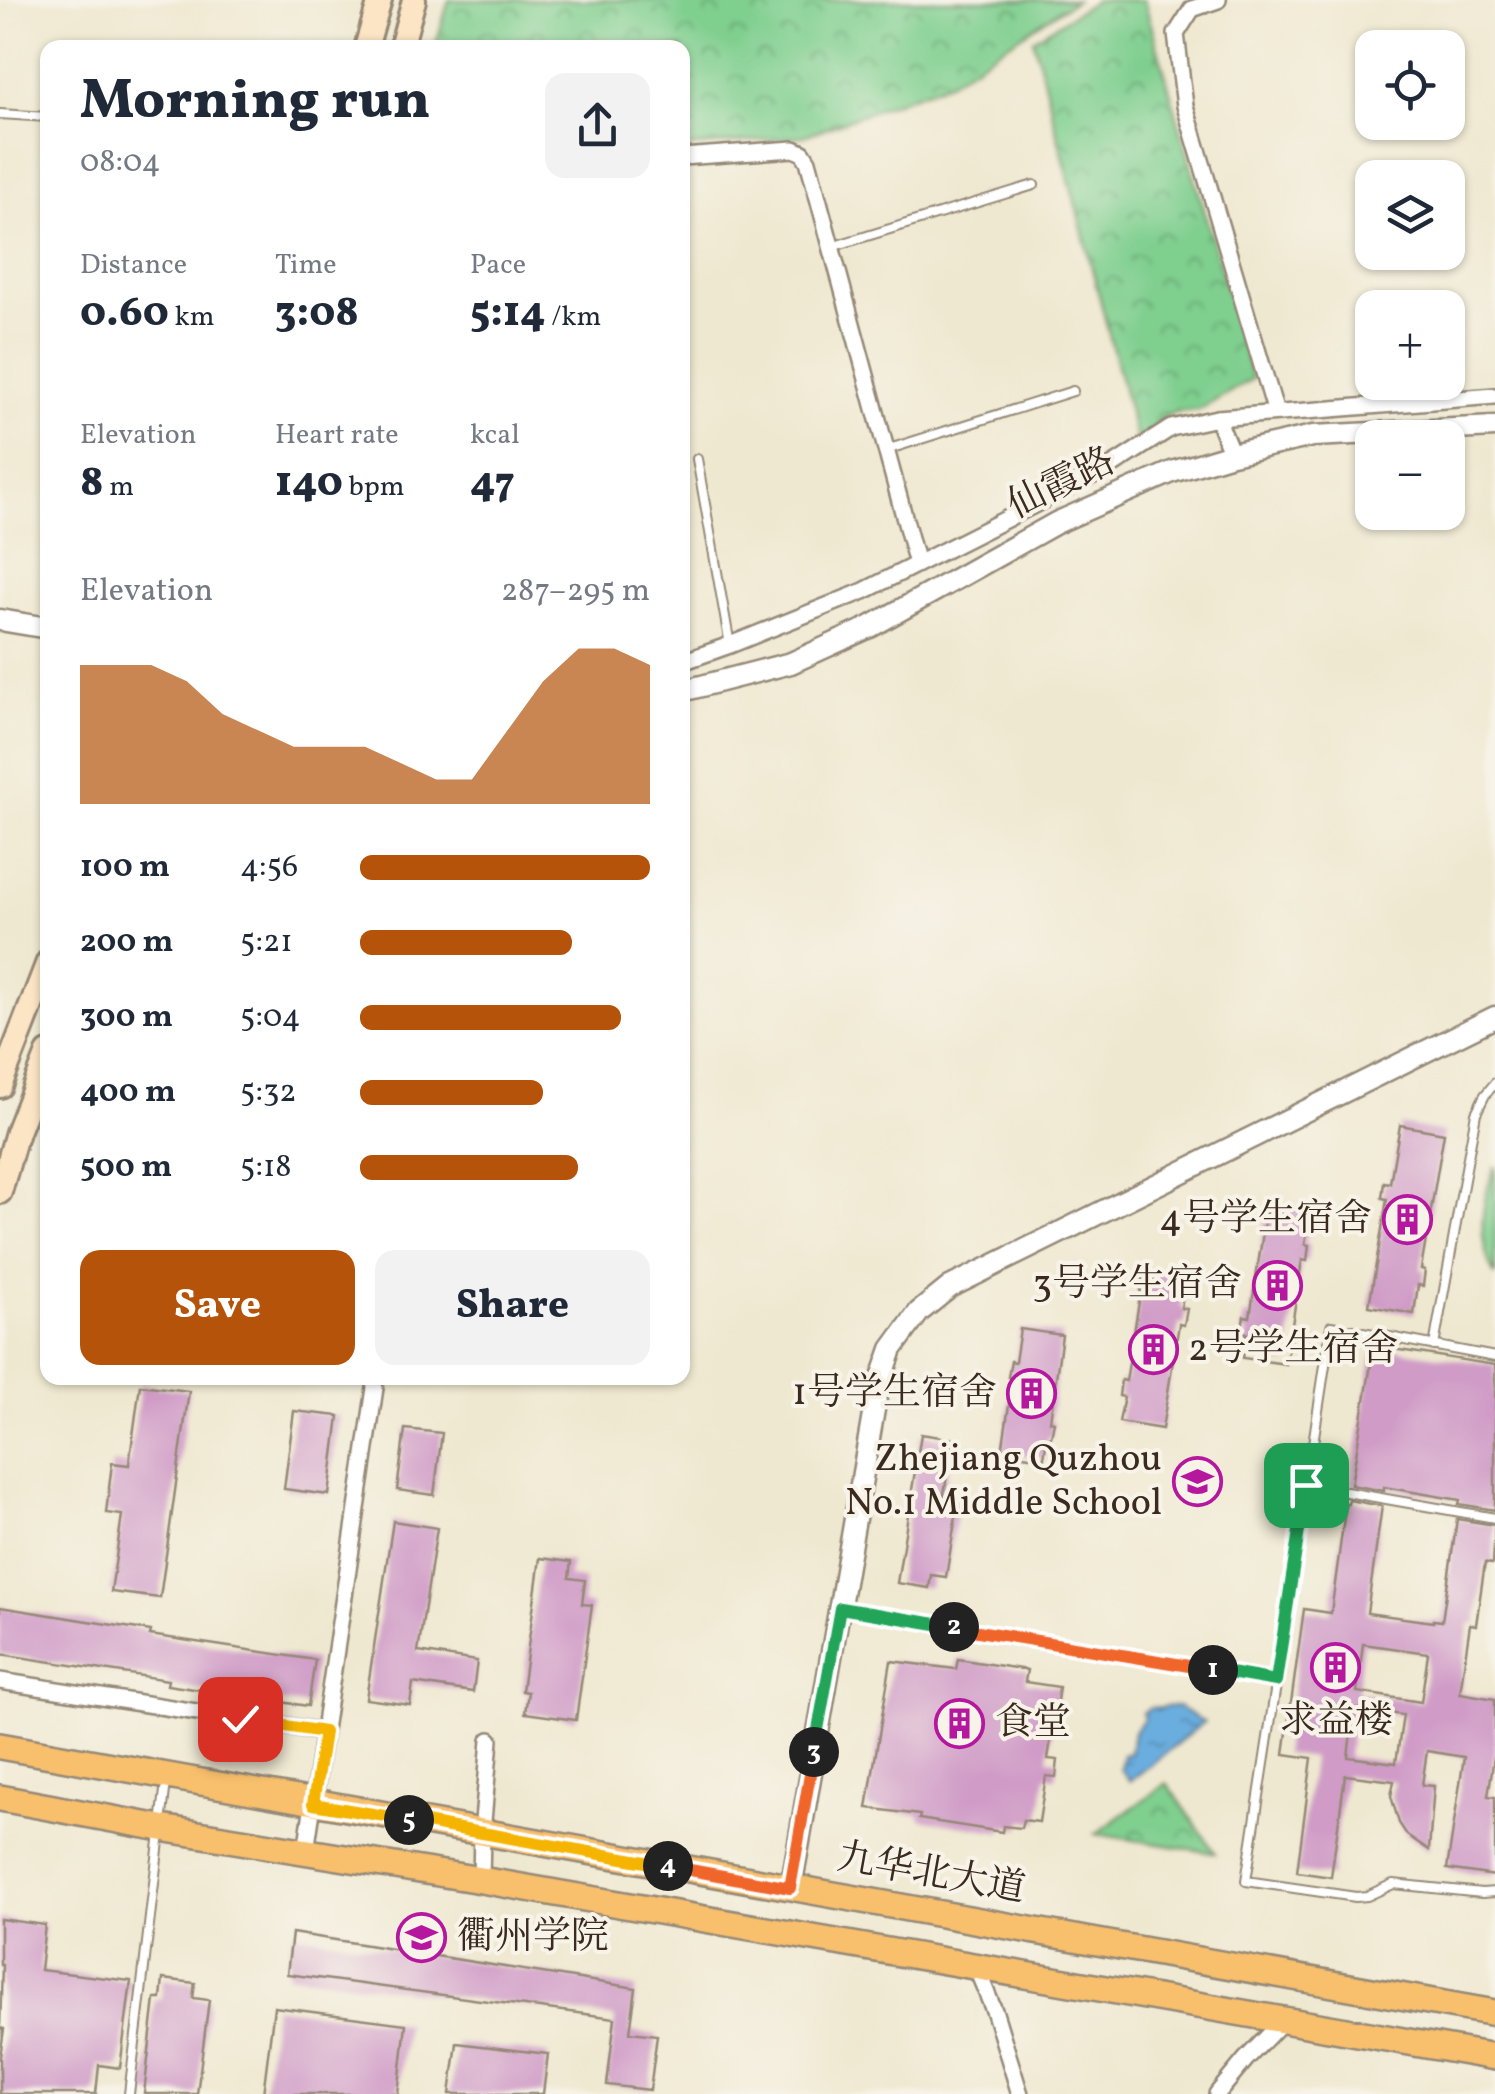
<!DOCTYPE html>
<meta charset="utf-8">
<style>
body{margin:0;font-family:Vollkorn,"Noto Serif SC",serif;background:#f2f2f3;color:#1f2937;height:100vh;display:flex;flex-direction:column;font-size:38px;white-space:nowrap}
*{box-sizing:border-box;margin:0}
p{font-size:32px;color:#747a83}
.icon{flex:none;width:55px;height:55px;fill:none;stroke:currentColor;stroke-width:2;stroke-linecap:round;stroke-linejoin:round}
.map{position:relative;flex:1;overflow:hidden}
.details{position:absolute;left:40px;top:40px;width:650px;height:1345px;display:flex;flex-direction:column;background:#fff;border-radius:20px;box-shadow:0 2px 8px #0004}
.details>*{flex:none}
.fabs{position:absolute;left:1355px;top:30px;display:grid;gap:20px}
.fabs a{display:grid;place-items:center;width:110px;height:110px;border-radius:20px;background:#fff;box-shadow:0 2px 8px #0004;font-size:50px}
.pin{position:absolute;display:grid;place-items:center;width:85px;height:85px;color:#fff;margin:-42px;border-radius:20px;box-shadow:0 5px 15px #0006}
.km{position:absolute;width:50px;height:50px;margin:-25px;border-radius:50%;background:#222;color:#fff;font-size:28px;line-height:50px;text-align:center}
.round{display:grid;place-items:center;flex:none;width:105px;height:105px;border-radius:20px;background:#f2f2f3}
.summary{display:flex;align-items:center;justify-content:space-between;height:170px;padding:0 40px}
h1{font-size:55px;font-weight:800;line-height:75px}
.stats{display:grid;grid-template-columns:repeat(3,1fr);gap:15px;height:170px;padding:10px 40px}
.stats div{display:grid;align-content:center}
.stats b{font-size:42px;font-weight:800}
.stats small{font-size:28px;font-weight:400}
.stats p{font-size:28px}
.chart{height:280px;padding:20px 40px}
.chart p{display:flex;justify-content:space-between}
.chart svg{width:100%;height:180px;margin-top:10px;fill:#b45309;opacity:.7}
.primary-button{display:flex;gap:20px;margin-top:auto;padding:20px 40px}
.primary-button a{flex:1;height:115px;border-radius:20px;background:#b45309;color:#fff;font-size:40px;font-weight:800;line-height:115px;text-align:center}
.primary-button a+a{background:#f2f2f3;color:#1f2937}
ul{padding:0 40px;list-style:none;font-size:32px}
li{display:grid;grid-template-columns:160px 120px 1fr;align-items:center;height:75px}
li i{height:25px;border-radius:12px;background:#b45309}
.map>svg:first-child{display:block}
.park{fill:url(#park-crowns);stroke:#5d7c56;stroke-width:2.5}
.pitch{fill:#7fcf8f;stroke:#5d7c56;stroke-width:2.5}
.water{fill:url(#water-ripples);stroke:#526c7e;stroke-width:2.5}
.building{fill:#d09cc7;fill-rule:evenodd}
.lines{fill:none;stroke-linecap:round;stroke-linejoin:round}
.service-casing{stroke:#958977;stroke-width:12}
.minor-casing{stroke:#958977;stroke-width:20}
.tertiary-casing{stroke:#958977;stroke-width:25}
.secondary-casing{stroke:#958977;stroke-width:28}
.primary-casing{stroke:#958977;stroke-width:30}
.service{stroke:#fff;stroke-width:8}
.minor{stroke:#fff;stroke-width:15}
.tertiary{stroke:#fff;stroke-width:20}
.secondary{stroke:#fce5c4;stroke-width:22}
.primary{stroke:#f8bf6c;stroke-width:25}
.split-1-casing{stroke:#fff;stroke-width:20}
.split-2-casing{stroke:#fff;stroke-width:20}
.split-3-casing{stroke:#fff;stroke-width:20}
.split-4-casing{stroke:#fff;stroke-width:20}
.split-5-casing{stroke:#fff;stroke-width:20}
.split-6-casing{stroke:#fff;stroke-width:20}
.split-1{stroke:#22a559;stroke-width:12}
.split-2{stroke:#f0652b;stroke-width:12}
.split-3{stroke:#22a559;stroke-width:12}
.split-4{stroke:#f0652b;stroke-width:12}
.split-5{stroke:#f5b400;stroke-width:12}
.split-6{stroke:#f5b400;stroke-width:12}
.labels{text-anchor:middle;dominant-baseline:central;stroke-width:8;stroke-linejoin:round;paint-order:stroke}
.street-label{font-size:38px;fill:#3b2a1e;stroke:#f7f3e8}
.poi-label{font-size:38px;fill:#3b2a1e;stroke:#f7f3e8;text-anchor:end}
</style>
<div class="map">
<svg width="1495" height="2094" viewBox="0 0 1495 2094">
<defs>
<pattern id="park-crowns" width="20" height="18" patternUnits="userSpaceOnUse" patternTransform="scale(2.5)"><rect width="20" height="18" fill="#7fcf8f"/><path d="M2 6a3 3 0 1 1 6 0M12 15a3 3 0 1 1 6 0" fill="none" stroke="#69a874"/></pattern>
<pattern id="water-ripples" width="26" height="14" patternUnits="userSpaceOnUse" patternTransform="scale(2.5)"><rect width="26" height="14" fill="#6aaedf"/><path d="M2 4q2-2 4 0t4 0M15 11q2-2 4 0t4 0" fill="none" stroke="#588eb4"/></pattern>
</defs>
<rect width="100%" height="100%" fill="#f7f3e8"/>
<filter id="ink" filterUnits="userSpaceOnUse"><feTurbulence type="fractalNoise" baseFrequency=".01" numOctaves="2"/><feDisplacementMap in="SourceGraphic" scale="20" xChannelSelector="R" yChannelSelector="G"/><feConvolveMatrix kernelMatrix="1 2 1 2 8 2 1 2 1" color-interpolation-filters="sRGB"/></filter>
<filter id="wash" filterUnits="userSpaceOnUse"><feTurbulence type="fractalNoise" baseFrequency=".0048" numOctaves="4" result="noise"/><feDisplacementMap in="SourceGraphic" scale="40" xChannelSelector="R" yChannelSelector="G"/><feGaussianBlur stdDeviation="2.25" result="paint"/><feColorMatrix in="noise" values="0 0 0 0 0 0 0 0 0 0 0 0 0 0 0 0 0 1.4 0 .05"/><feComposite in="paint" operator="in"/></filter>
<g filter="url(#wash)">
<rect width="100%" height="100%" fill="#efe8d0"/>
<g class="park">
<path d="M449,0h627l-129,83 -143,53 -121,12 -1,-100 -247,-1z"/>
<path d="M1096,0h48l108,379 -53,31 -24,2 -12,6 -26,25 -104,-404z"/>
<path d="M1167,1783l48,70 -119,-19z"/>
</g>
<path class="pitch" d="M1495,1166v110c-19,-35 -14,-74 0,-110z"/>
<path class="water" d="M1176,1706l28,16 -74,59 -10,-12 3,-15h7l3,-22 12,-14 -3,-5 8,-5z"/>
<g id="blocks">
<g class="building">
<path d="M1400,1125l44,8 -23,136 4,1 -2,16 -5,-1 -4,29 -45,-8 18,-107 -5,-1 2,-16 6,1z"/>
<path d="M1267,1206l43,7 -5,31 4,1 -2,16 -5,-1 -16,104 -43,-6 4,-25 -6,-1 3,-16 6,1z"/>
<path d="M1144,1271l42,7 -5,30 6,1 -3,16 -5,-1 -17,105 -43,-7 5,-25 -5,-1 2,-16 5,1z"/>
<path d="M1020,1329l42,6 -12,86 4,1 -3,15h-4l-3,21 -42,-6 11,-74 -5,-1 3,-16 4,1z"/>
<path d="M1374,1346l121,19v145l-36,-6 1,-4 -76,-13v4l-33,-6z"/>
<path d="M140,1385l49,6 -29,207 -49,-6 11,-77 -16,-2 6,-50 17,2z"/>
<path d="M294,1411l45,5 -10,79 -45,-6z"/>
<path d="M405,1429l37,4 -8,62 -37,-5z"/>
<path d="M921,1434l32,5 -10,61 15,3 -12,74 -15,-2 -2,13 -32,-5z"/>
<path d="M1349,1500l33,6 -15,107 66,9v-2l9,1 15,-102 38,6 -2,39 -8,-1 -9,62 -6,-1 -10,69 35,6v52l-7,45 7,1v79l-48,-7 17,-112 -37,-6 -5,34 12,1 -5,64 -22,-15 -8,-12 -8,-27 3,-15 -49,-6 -14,102 -34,-5 15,-114 -28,-4 20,-145 27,4 15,-110 2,1zM1363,1644l65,9 -7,49 -64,-10zM1354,1708l49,7 -7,48 -48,-6z"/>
<path d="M393,1521l44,7 -19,124 59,9 -4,31 -60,-9 -3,22 -44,-6z"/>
<path d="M540,1558l31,4 -2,16 16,2 -3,24 10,1 -16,115 -51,-7 3,-21 -6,-1z"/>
<path d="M0,1607l151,24 -1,4 165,25 -7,46 -141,-21 1,-5 -168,-26z"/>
<path d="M958,1659l69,11 -2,12 34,5 -11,72 10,1 -2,17 -10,-1 -7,46 -16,-2 -2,8 -18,-2 -1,6 -83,-13 1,-4 -53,-7 24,-147 65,8z"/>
<path d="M0,1919l45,6 -5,45 91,11 -11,87 -21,-3 -3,29h-96v-37l4,-28 -4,-1 2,-63h-2z"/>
<path d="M292,1933l344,55 -6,44 27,3 -7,55 -43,-5 8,-67 -328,-44z"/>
<path d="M163,1979l32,4 -2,15 16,2 -12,94h-53l11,-95h6z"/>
<path d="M274,2007l132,17 -8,70h-135z"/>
<path d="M457,2043l91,11 -5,40h-93z"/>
</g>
</g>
</g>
<g filter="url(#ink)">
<use href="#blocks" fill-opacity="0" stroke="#958977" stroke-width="2.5"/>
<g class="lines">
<defs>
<g id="service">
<path d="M0,114l48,3"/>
<path d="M831,247l203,-62"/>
<path d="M886,450l187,-59"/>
<path d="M697,459l33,186"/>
<path d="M1434,1346l42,-233 9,-18 10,-12"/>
<path d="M1495,1357l-164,-31 -85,555 110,16 11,-1 26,-12 89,9 13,-1"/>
<path d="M1306,1485l189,33"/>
<path d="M842,1608l435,73"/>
<path d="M129,2094l37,-312"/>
</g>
<g id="minor">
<path d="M1218,0l-26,9 -16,25 9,72 91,307"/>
<path d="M682,157l112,-8 9,4 5,8 109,403"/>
<path d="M1217,418l15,36"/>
<path d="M682,662l48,-17 134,-54 251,-127 56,-36 46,-10 278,-22"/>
<path d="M0,1681l324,51"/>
<path d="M306,1851l69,-463"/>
<path d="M481,1880l1,-47 8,-93"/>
<path d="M976,1967l19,46 25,81"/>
<path d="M1217,2094l29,-35 37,-38"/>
</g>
<g id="tertiary">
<path d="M0,620l48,8"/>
<path d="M682,691l109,-28 79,-36 186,-104 116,-51 60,-18 81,-18 182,-9"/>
<path d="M791,1888l86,-496 15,-43 27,-37 31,-25 545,-270"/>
</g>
<g id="secondary">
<path d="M366,48l14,-48"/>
<path d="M401,48l13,-48"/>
<path d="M0,1086l48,-124"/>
<path d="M0,1192l17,-60 31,-79"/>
</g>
<g id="primary">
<path d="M0,1746l1495,267"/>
<path d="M0,1798l161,30 320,52 1014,177"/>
</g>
</defs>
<use href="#service" class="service-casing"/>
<use href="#minor" class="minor-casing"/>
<use href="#tertiary" class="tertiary-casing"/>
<use href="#secondary" class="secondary-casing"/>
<use href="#primary" class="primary-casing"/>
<use href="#service" class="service"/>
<use href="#minor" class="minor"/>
<use href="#tertiary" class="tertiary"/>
<use href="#secondary" class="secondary"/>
<use href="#primary" class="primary"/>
</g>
</g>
<g class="lines" filter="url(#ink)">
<defs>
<path id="split-1" d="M1213,1670l63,11 30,-196"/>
<path id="split-2" d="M954,1627l259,43"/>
<path id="split-3" d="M814,1752l26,-144 114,19"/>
<path id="split-4" d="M668,1866l122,22 24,-136"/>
<path id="split-5" d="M409,1820l259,46"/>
<path id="split-6" d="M240,1719l84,13 -11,72 96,16"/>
</defs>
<use href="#split-1" class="split-1-casing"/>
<use href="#split-2" class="split-2-casing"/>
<use href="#split-3" class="split-3-casing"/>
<use href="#split-4" class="split-4-casing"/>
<use href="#split-5" class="split-5-casing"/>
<use href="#split-6" class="split-6-casing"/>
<use href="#split-1" class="split-1"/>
<use href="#split-2" class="split-2"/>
<use href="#split-3" class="split-3"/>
<use href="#split-4" class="split-4"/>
<use href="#split-5" class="split-5"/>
<use href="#split-6" class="split-6"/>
</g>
<defs>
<symbol id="building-ring" viewBox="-11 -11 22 22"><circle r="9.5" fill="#f7f3e8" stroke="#b5179e" stroke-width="1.5"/><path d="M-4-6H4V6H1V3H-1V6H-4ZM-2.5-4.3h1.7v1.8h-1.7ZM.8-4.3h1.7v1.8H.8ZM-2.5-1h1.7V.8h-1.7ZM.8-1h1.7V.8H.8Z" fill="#b5179e"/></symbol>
<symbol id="school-ring" viewBox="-11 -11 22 22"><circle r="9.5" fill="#f7f3e8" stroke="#b5179e" stroke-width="1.5"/><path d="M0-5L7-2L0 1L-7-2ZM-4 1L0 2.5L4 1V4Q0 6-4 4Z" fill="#b5179e"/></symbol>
<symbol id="university-ring" viewBox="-11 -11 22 22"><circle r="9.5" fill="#f7f3e8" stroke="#b5179e" stroke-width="1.5"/><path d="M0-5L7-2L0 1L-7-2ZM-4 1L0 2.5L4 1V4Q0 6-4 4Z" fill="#b5179e"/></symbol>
</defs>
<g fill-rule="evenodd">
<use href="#building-ring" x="1380" y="1192" width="55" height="55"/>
<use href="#building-ring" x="1250" y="1258" width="55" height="55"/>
<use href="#building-ring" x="1126" y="1322" width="55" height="55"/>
<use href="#building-ring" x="1004" y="1366" width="55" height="55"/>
<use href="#school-ring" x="1170" y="1454" width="55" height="55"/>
<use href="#building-ring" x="1308" y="1640" width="55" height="55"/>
<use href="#building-ring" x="932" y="1696" width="55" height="55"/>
<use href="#university-ring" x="394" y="1910" width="55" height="55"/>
</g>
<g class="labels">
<g class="street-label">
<text transform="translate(1062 485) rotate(-26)">仙霞路</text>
<text transform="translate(931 1875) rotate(10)">九华北大道</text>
</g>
<g class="poi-label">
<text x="1372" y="1220">4号学生宿舍</text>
<text x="1242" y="1285">3号学生宿舍</text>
<text x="1188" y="1350" text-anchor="start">2号学生宿舍</text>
<text x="997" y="1394">1号学生宿舍</text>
<text x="1162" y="1460">Zhejiang Quzhou<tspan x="1162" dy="44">No.1 Middle School</tspan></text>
<text x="1336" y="1722" text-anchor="middle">求益楼</text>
<text x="995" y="1724" text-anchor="start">食堂</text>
<text x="457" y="1938" text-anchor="start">衢州学院</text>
</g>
</g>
</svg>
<div class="fabs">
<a><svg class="icon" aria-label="locate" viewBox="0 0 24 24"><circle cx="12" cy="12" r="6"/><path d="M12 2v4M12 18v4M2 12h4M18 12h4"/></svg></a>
<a><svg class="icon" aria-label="layers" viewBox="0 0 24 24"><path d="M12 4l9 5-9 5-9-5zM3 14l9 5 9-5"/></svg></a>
<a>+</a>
<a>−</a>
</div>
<div class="pin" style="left:1306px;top:1485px;background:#1e9e55"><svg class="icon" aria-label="arrive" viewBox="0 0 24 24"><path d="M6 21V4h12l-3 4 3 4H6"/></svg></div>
<div class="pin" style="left:240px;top:1719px;background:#d93025"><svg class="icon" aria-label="check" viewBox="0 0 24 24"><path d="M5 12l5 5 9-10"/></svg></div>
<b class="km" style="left:1213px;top:1670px">1</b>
<b class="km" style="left:954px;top:1627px">2</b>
<b class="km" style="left:814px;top:1752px">3</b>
<b class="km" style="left:668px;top:1866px">4</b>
<b class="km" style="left:409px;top:1820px">5</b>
<section class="details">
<div class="summary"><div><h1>Morning run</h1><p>08:04</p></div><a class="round"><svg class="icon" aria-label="share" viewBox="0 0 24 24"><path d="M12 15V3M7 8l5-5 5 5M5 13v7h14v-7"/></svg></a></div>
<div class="stats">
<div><p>Distance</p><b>0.60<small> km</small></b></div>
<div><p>Time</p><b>3:08</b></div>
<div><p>Pace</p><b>5:14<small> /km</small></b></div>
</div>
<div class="stats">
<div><p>Elevation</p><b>8<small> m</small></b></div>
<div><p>Heart rate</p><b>140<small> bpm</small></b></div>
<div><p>kcal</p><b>47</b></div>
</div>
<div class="chart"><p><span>Elevation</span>287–295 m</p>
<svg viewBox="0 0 160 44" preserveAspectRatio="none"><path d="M0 44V10L10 10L20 10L30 14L40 22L50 26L60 30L70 30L80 30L90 34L100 38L110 38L120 26L130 14L140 6L150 6L160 10V44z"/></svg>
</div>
<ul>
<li><b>100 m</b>4:56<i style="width:100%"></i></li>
<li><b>200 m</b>5:21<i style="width:73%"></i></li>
<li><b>300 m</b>5:04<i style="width:90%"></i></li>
<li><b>400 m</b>5:32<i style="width:63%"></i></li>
<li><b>500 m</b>5:18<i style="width:75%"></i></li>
</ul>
<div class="primary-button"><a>Save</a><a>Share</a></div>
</section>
</div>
